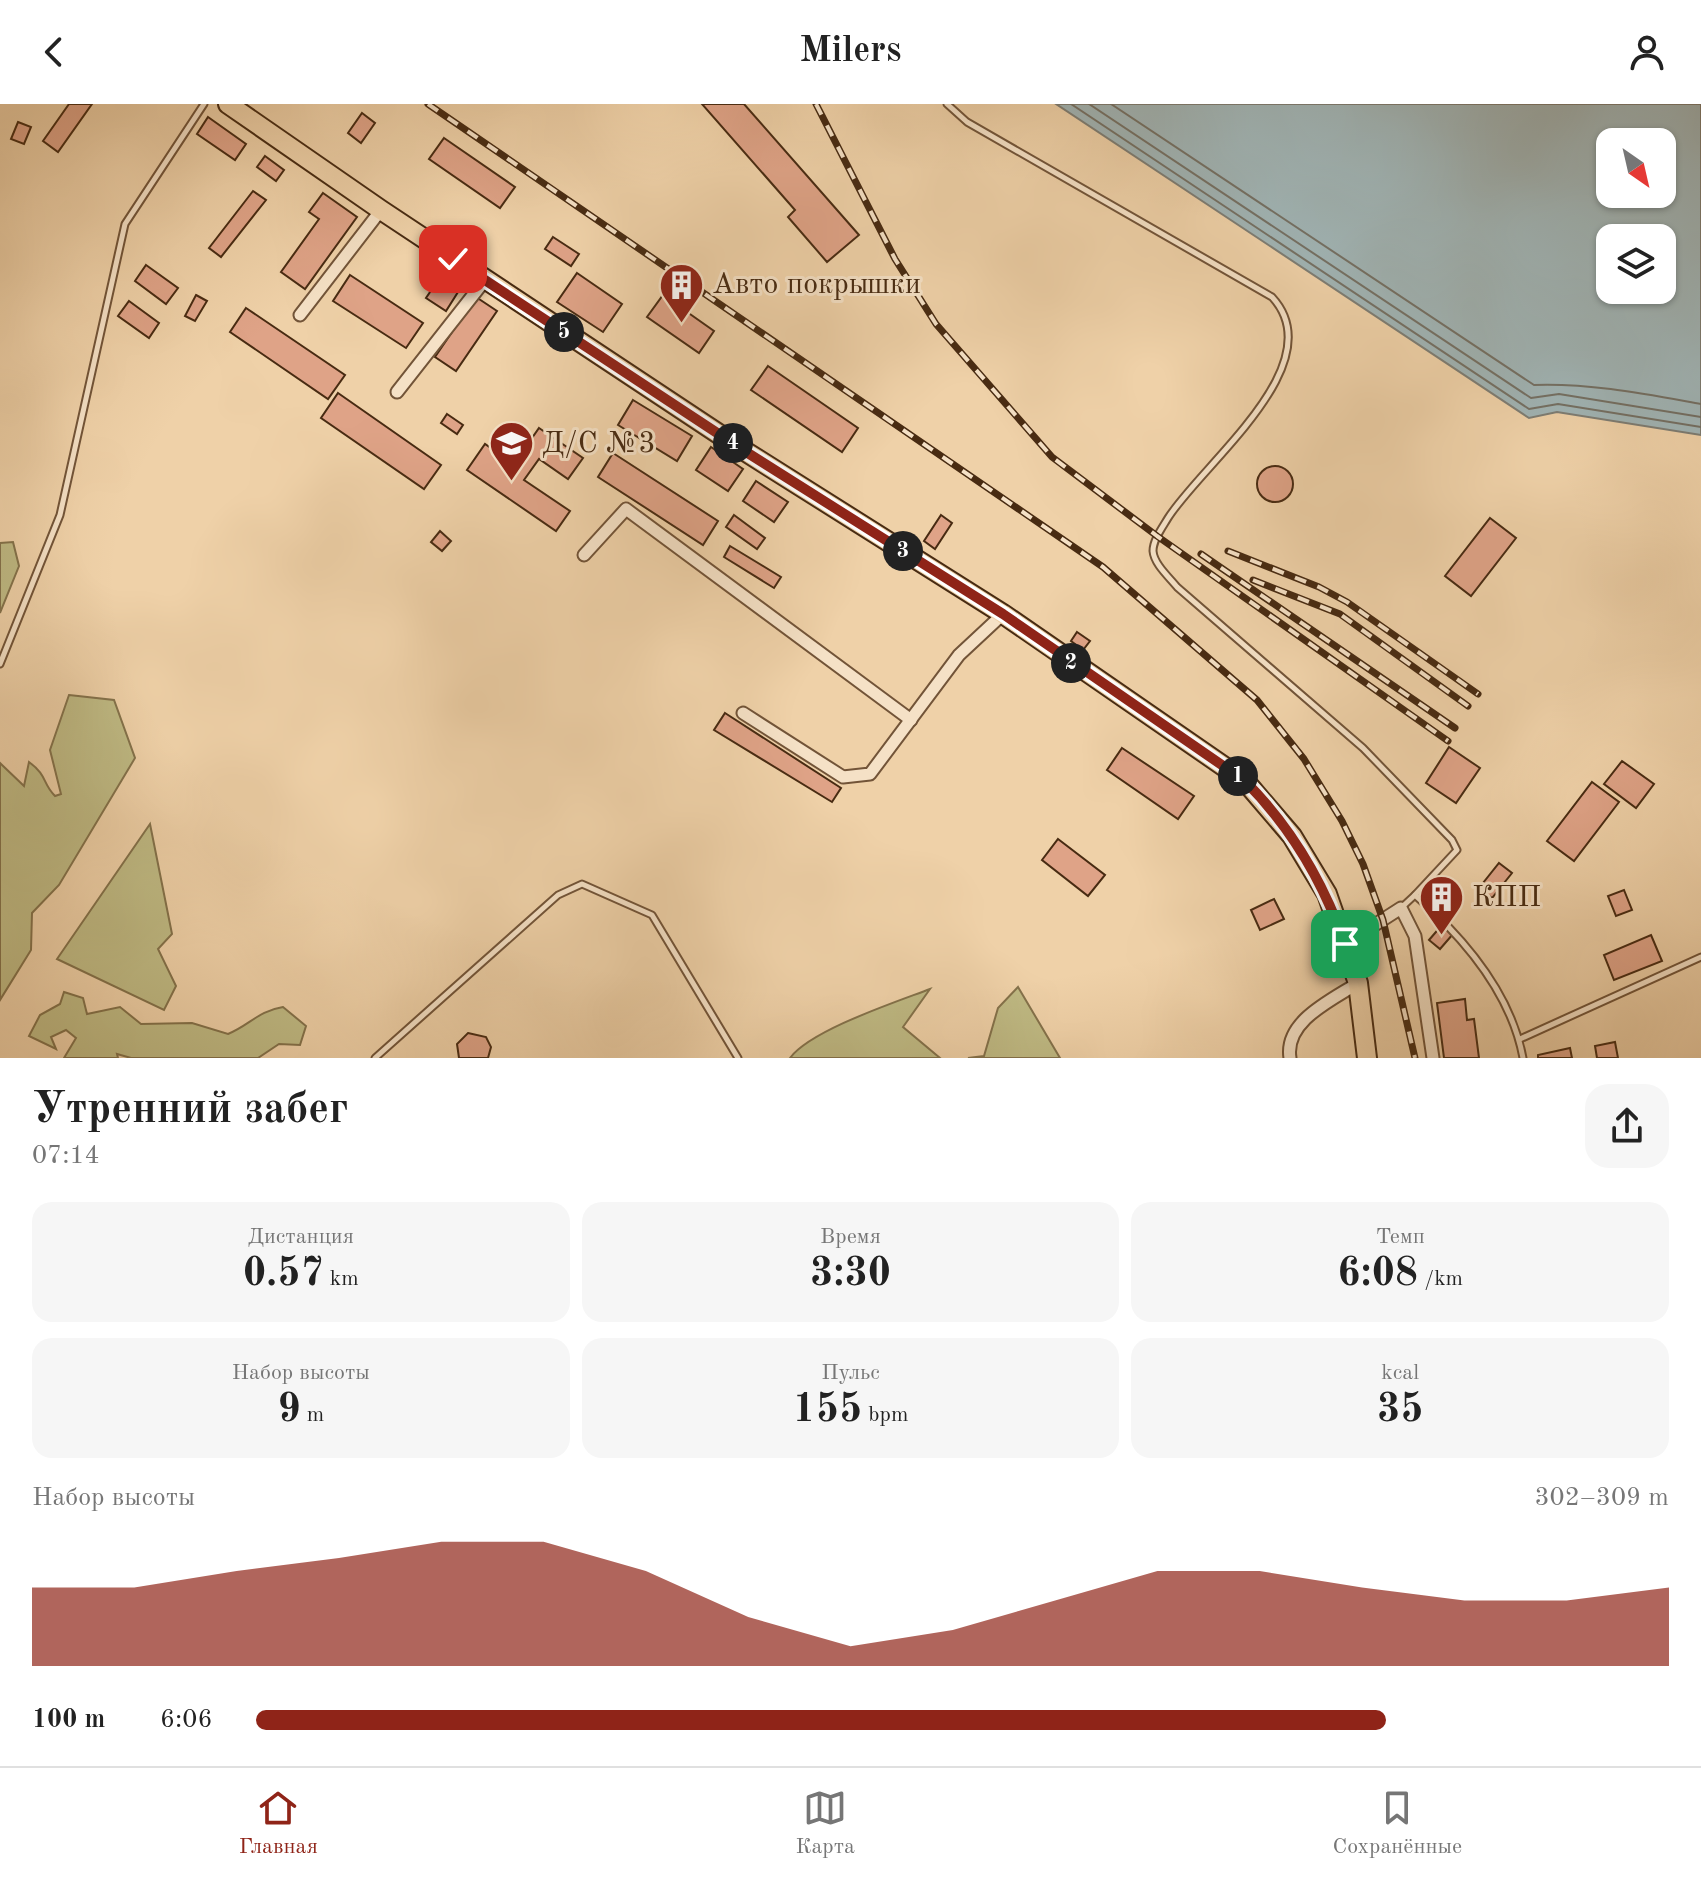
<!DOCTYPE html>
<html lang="ru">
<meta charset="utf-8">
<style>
body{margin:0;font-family:"Old Standard TT",serif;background:#f6f6f6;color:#222;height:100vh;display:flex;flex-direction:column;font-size:30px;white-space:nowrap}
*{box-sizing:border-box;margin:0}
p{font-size:26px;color:#767676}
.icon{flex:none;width:44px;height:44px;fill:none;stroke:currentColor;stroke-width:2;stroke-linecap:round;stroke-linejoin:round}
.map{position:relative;height:954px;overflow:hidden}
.panel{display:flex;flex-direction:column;background:#fff;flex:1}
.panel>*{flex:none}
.needle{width:52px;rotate:146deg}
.buttons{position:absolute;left:1596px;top:24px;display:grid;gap:16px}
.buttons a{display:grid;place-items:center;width:80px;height:80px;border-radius:16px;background:#fff;box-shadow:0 2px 6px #0004;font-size:40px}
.pin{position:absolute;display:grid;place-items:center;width:68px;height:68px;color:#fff;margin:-34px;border-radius:16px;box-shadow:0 4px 12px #0006}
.km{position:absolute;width:40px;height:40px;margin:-20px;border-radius:50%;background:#222;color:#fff;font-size:22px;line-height:40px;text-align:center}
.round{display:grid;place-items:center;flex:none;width:84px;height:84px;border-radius:24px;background:#f6f6f6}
.headline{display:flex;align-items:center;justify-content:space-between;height:136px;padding:0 32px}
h1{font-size:44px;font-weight:800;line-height:60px}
.figures{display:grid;grid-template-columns:repeat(3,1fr);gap:12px;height:136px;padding:8px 32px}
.figures div{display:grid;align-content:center;border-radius:20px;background:#f6f6f6;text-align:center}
.figures b{font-size:40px;font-weight:800}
.figures small{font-size:22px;font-weight:400}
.figures p{font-size:22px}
.chart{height:224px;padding:16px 32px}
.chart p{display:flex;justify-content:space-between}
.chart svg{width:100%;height:144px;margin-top:8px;fill:#8f2418;opacity:.7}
ul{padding:0 32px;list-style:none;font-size:26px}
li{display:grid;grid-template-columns:128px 96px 1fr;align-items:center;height:60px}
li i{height:20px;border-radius:10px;background:#8f2418}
header{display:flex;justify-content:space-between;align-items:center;height:104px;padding:0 32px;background:#fff;font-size:36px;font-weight:800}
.dock{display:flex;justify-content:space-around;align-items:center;height:112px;border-top:2px solid #e0e0e0;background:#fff;font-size:22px;color:#767676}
.dock a{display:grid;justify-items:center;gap:4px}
.dock .selected{color:#8f2418}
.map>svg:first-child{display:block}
.green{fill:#bfba84;stroke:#84724b;stroke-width:2}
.water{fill:#a0b4b5;stroke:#7d7d74;stroke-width:2;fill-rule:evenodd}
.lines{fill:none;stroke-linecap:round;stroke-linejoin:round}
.shore{stroke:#747064;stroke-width:2}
.building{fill:#dfa387;stroke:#482b12;stroke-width:2}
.service-casing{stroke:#725438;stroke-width:9}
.minor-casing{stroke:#725438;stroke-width:15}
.primary-casing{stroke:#482b12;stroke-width:22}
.service{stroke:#f5e1c6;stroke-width:5}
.minor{stroke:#f5e1c6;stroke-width:11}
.primary{stroke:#efd1a8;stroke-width:18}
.rail-casing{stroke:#482b12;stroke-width:7}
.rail{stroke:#f5e1c6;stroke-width:4;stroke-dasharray:12;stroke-linecap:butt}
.route-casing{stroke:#fff;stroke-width:16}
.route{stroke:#8f2418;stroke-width:10}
.labels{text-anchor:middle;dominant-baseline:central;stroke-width:6;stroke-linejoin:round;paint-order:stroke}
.poi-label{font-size:30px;fill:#482b12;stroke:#f5e1c6;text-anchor:start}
</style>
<header><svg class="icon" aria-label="back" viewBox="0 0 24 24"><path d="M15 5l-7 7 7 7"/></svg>Milers<svg class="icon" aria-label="person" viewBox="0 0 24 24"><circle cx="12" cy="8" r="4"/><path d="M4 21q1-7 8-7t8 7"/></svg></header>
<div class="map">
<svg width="1701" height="954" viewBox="0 0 1701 954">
<rect width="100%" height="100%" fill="#efd1a8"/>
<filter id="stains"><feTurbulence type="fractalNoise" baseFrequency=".0025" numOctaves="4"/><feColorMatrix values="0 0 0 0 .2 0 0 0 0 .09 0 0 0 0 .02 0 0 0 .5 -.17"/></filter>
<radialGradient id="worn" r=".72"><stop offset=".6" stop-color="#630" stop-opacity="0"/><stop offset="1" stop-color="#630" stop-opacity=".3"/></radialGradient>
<g class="green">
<path d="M13,438l6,24 -19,47v-70z"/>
<path d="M69,591l45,5 21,58 -76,127 -27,28 -1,37 -31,50v-237l24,23 5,-24c19,14 13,21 26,34l6,-2 -11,-44z"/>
<path d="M150,720l22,110 -14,15 18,37 -12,24 -107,-51z"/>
<path d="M1018,883l42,71h-92l16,-2 14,-48z"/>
<path d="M930,885l-27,38 37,31h-150c21,-28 106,-56 140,-69z"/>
<path d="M64,888l19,6 4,16 33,-7 21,17 51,-1 36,11c22,-9 30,-23 55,-27l23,19 -6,19 -21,-1 -21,14h-127l-14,-4 1,4h-54l12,-20 -10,-8 -15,7 5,12 -27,-13 11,-21 20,-11z"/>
</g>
<path class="water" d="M1056,0h645v331l-144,-23 -28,6zM1610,38h52v52h-52zM1610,134h52v52h-52z"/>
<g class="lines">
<g class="shore">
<path d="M1071,0l458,305 29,-5 143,23"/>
<path d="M1089,0l442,294 28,-4 142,23"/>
<path d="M1111,0l423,281c56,-2 111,9 167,19"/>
</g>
</g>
<g class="building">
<path d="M69,0h23l-34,48 -15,-11z"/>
<path d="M702,0h42l115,131 -32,27 -39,-45 7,-7z"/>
<path d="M362,9l13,10 -14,20 -13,-10z"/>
<path d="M208,13l38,27 -11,16 -38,-26z"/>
<path d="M18,18l13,5 -7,17 -13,-5z"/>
<path d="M444,34l71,49 -15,21 -71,-49z"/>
<path d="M265,52l19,14 -8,11 -19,-14z"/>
<path d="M253,87l13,9 -45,57 -12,-9z"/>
<path d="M323,89l34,24 -52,72 -24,-17 38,-53 -10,-7z"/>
<path d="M553,133l26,17 -8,12 -26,-17z"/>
<path d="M146,161l32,23 -12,16 -31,-23z"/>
<path d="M577,169l45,31 -19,28 -46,-30z"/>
<path d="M350,171l73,48 -17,25 -73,-47z"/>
<path d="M439,175l19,13 -12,19 -20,-13z"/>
<path d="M196,191l11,6 -12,20 -10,-5z"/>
<path d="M663,191l51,36 -15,22 -52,-36z"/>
<path d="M476,193l21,14 -41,60 -21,-14z"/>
<path d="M129,197l30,22 -10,15 -31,-22z"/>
<path d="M246,204l99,67 -17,24 -98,-67z"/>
<path d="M768,262l90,62 -16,24 -91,-62z"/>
<path d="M338,289l103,72 -17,24 -103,-71z"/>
<path d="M633,296l59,36 -15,25 -59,-36z"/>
<path d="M447,310l16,11 -6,9 -16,-11z"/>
<path d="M539,324l44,30 -15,21 -29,-20 -15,21 46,31 -14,20 -89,-61 18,-26 34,24 9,-13 -5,-4z"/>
<path d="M711,343l32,22 -15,22 -32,-21z"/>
<path d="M613,349l105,68 -15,24 -105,-68z"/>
<circle cx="1275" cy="380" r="18"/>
<path d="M756,377l32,21 -14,20 -31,-21z"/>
<path d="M734,411l31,23 -8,11 -31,-22z"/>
<path d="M941,411l11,8 -17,26 -11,-8z"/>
<path d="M1490,414l26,20 -45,58 -26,-20z"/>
<path d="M440,427l11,10 -9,10 -11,-9z"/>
<path d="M730,442l51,31 -7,11 -50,-31z"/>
<path d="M1077,528l13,9 -7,9 -12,-9z"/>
<path d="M725,609l116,75 -9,14 -118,-72z"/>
<path d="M1449,643l31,21 -24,35 -30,-20z"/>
<path d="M1122,644l72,48 -16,23 -71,-49z"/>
<path d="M1622,657l32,23 -18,24 -32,-24z"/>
<path d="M1592,678l27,20 -45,59 -27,-20z"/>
<path d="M1058,735l47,36 -17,21 -46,-36z"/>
<path d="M1499,759l13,10 -20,25 -13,-10z"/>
<path d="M1624,786l8,20 -16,6 -8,-20z"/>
<path d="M1274,795l10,20 -24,11 -9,-20z"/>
<path d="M1442,821l11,9 -13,15 -11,-9z"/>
<path d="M1651,831l11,26 -48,19 -10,-25z"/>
<path d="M1465,895l2,21 7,-1 5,39h-35l-7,-55z"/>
<path d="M468,929l18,4 5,10 -3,11h-29l-2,-14z"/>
<path d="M1615,938l3,16h-21l-2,-12z"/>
<path d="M1570,944l2,10h-34v-3z"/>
</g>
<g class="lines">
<defs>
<g id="service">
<path d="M947,0l20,18 305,175c62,67 -70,167 -104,221 -6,10 -15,22 -15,33 1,13 16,26 24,36l186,161 89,92 5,10 -42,45"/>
<path d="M0,560l60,-149 65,-291 79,-120"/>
<path d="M1401,804l14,-13c48,42 96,98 108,163"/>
<path d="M1520,935l181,-82"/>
<path d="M375,954l183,-163 24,-11 70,31 86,143"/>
</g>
<g id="minor">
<path d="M300,211l81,-105"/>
<path d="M397,288l88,-112"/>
<path d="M584,451l42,-46 285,211"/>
<path d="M743,609l100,64 27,-3 89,-119 44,-41"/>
<path d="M1345,840l56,-36 14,28 18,122"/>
<path d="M1290,954c-6,-37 42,-58 68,-75"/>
</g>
<path id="primary" d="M228,0l153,106 362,240 260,164 242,167 47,55 35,58 31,89 9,75"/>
</defs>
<use href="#service" class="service-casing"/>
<use href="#minor" class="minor-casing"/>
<use href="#primary" class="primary-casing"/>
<use href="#service" class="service"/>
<use href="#minor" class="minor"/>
<use href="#primary" class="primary"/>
<defs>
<g id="rail">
<path d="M428,0l675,463 154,133 47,59 38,62 21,43 20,56 32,138"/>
<path d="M816,0l79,155 41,65 116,133 105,79 291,205"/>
<path d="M1228,447l91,36 28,15 131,92"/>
<path d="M1201,450l254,174"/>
<path d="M1253,476l87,34 128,92"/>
</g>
</defs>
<use href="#rail" class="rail-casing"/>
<use href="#rail" class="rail"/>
</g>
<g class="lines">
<defs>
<path id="route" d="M453,155l290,191 260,164 242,167c47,47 78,100 100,163"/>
</defs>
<use href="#route" class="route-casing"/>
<use href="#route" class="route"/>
</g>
<defs>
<symbol id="building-pin" viewBox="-11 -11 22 30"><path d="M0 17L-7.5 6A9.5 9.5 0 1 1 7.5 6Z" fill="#8f2418" stroke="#f5e1c6"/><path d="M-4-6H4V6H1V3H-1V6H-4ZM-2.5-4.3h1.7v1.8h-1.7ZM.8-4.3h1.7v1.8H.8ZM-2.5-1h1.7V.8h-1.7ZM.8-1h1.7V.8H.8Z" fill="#fff"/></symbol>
<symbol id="school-pin" viewBox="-11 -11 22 30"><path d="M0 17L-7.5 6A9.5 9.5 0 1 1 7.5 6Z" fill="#8f2418" stroke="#f5e1c6"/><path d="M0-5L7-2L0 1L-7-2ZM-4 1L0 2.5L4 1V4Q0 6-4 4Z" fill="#fff"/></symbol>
</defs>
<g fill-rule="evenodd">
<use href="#building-pin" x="656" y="156" width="51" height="69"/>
<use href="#school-pin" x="486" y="314" width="51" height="69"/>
<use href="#building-pin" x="1416" y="768" width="51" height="69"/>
</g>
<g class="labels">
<g class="poi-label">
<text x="712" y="181">Авто покрышки</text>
<text x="542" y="340">Д/С №3</text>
<text x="1472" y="794">КПП</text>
</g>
</g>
<rect width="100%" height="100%" filter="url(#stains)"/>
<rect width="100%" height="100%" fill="url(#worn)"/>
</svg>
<div class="buttons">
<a><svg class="needle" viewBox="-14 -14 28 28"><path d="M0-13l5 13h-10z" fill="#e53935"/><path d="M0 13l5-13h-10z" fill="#767676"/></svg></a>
<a><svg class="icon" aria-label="layers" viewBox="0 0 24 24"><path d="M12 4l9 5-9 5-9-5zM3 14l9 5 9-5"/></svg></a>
</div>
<div class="pin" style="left:1345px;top:840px;background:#1e9e55"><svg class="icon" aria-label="arrive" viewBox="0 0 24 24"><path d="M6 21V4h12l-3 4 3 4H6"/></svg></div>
<div class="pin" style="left:453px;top:155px;background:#d93025"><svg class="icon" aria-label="check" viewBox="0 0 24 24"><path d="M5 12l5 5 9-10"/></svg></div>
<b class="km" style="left:1238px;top:672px">1</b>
<b class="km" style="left:1071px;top:559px">2</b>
<b class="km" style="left:903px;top:447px">3</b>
<b class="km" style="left:733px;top:339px">4</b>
<b class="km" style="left:564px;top:228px">5</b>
</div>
<section class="panel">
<div class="headline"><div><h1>Утренний забег</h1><p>07:14</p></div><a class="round"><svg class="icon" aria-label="share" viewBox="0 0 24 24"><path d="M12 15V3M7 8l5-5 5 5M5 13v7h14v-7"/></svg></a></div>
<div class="figures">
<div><p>Дистанция</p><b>0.57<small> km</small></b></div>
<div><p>Время</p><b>3:30</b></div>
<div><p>Темп</p><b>6:08<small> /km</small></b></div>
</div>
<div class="figures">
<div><p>Набор высоты</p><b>9<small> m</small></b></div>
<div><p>Пульс</p><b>155<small> bpm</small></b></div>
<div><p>kcal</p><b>35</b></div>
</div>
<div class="chart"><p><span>Набор высоты</span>302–309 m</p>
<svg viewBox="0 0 160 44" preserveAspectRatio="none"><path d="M0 44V20L10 20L20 15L30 11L40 6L50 6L60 15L70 29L80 38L90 33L100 24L110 15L120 15L130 20L140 24L150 24L160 20V44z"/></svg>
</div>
<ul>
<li><b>100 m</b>6:06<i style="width:80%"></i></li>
</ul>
</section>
<nav class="dock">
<a class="selected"><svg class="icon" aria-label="home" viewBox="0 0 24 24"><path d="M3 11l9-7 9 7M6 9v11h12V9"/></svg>Главная</a>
<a><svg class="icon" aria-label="map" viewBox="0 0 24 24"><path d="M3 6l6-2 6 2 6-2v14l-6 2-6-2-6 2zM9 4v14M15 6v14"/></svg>Карта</a>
<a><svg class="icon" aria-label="saved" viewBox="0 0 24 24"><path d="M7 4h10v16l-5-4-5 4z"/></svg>Сохранённые</a>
</nav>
